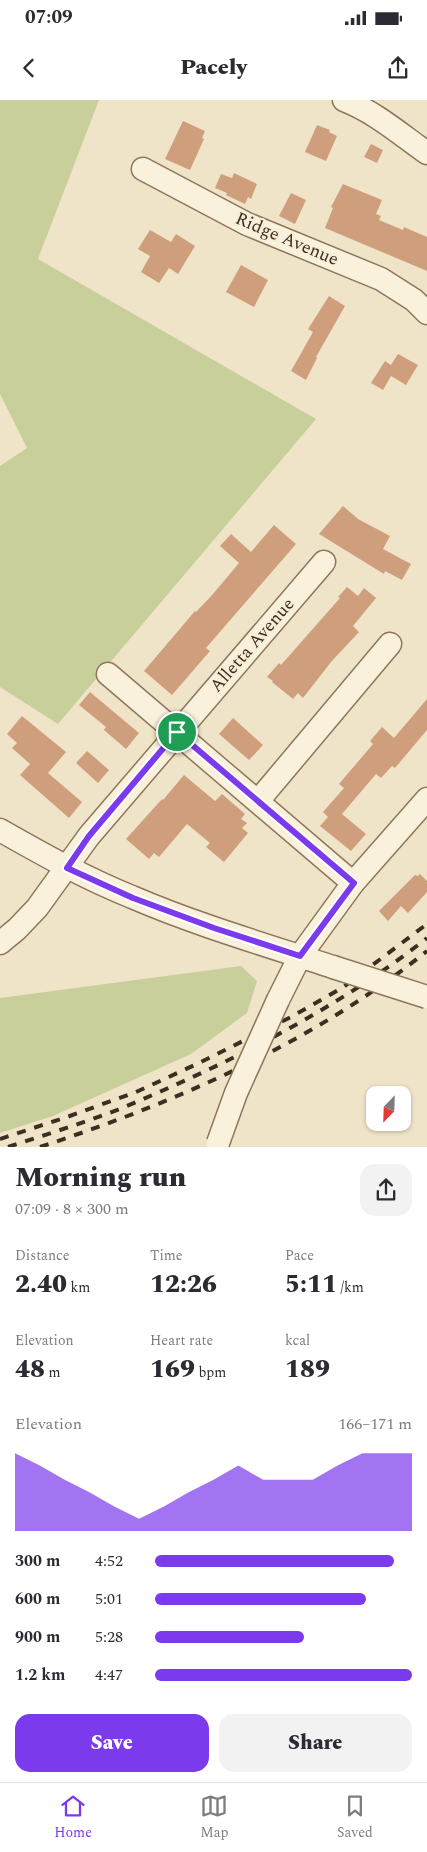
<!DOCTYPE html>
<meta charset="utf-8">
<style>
body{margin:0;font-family:Spectral,serif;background:#f2f2f3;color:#2b2b33;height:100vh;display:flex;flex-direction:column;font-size:19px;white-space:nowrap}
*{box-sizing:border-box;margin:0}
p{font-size:16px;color:#7c7c81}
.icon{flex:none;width:28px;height:28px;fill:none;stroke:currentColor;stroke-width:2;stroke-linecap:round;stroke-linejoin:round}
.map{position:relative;height:1047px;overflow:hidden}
.drawer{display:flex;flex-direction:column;background:#fff;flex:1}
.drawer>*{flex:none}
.needle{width:32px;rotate:203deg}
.buttons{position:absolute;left:366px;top:986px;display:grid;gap:10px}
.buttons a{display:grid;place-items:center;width:45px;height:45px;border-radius:10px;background:#fff;box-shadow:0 1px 4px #0004;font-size:25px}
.pin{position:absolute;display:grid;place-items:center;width:42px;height:42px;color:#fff;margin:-21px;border:2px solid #fff;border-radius:50%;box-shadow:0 1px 5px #0007}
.round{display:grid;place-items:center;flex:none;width:52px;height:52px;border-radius:15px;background:#f2f2f3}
.summary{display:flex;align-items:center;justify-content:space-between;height:85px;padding:0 15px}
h1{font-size:28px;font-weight:800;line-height:38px}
.figures{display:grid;grid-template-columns:repeat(3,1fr);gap:8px;height:85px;padding:5px 15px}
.figures div{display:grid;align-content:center}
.figures b{font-size:25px;font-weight:800}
.figures small{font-size:14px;font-weight:400}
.figures p{font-size:14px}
.chart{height:140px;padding:10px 15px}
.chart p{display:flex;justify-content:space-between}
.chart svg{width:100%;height:90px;margin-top:5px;fill:#7c3aed;opacity:.7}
.button{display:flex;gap:10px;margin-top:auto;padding:10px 15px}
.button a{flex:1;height:58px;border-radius:15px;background:#7c3aed;color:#fff;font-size:20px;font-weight:800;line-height:58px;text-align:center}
.button a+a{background:#f2f2f3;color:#2b2b33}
ul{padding:0 15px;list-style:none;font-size:16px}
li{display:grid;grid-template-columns:80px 60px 1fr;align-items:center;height:38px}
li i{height:12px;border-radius:6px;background:#7c3aed}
.status{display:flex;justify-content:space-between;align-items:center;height:35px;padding:0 25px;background:#fff;direction:ltr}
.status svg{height:14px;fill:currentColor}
header{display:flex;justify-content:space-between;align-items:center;height:65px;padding:0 15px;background:#fff;font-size:22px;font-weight:800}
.tab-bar{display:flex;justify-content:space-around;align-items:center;height:70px;border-top:1px solid #e1e1e2;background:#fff;font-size:14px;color:#7c7c81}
.tab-bar a{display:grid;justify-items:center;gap:2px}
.tab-bar .selected{color:#7c3aed}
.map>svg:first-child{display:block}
.green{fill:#c9cf9b}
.building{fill:#cf9f7d}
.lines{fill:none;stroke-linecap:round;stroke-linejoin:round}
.minor-casing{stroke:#8d765c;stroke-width:25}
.minor{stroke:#faf1dc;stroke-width:22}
.rail{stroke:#3d2e20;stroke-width:4;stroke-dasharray:9 9;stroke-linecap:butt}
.minor-bridge-casing{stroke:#8d765c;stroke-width:25;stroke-linecap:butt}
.minor-bridge{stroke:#faf1dc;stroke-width:22}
.route-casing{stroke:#fff;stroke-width:10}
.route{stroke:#7c3aed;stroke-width:6}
.labels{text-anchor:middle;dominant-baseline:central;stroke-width:4;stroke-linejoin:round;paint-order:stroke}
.street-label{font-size:18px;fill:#3d2e20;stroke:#f7eed8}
</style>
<div class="status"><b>07:09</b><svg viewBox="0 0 49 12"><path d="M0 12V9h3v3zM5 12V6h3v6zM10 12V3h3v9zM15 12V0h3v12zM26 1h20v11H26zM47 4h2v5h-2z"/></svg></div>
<header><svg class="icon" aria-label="back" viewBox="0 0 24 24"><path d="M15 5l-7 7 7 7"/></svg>Pacely<svg class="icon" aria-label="share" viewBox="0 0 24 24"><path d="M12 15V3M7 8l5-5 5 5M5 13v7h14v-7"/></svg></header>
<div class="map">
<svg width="427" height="1047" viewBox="0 0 427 1047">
<rect width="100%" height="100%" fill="#f0e4c8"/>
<g class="green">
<path d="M0,0h99l-61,159 278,160 -258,305 -58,-37v-221l27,-18 -27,-54z"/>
<path d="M241,866l16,15 -10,32 -56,41 -138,62 -53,17v-135z"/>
</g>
<g class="building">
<path d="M183,21l22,10 -3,7 2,1 -14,31 -25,-11z"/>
<path d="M317,25l13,5 -1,2 8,4 -11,25 -21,-9z"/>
<path d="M371,44l12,6 -6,13 -13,-6z"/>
<path d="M234,73l23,11 -6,15 -3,-2 -3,7 -19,-9 1,-2 -12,-5 6,-14 11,4z"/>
<path d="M343,84l39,16 -6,14 5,2 -2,4 24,10 1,-3 23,10v34l-102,-43 8,-20 -2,-1z"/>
<path d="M291,93l15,7 -11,24 -16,-8z"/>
<path d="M150,130l21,12 5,-8 19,12 -17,28 -9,-6 -10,15 -18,-11 9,-16 -12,-7z"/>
<path d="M241,165l27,15 -14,27 -28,-15z"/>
<path d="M329,196l16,10 -29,51 1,1 -11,22 -15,-9 22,-39 -5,-3z"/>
<path d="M398,254l20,11 -12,20 -15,-9 -8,14 -12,-7 14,-22 6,4z"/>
<path d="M343,406l15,13 32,17 -7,13 28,15 -9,16 -17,-9 -1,3 -65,-40z"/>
<path d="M274,425l22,19 -90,104 4,3 -38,44 -28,-24 51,-60 1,1 17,-18 26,-31 -19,-17 11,-12 20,18z"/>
<path d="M347,487l11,9 6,-8 12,10 -23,28 6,6 -28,30 -28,36 -5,-5 -5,6 -21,-17 1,-1 -6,-4 12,-14 2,2 59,-67 -2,-1z"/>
<path d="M90,592l49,41 -13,16 -22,-19 2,-3 -27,-22z"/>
<path d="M427,599v31l-32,38 -3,-2 -11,12 -5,-4 -34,40 24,20 -15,17 -31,-25 8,-9 -5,-5 21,-24 -5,-4 34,-40 -3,-3 12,-14 12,11z"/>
<path d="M22,616l44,36 -18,21 34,29 -13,16 -49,-43 10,-11 -18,-16 5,-5 -10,-9z"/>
<path d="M233,618l30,27 -14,15 -30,-26z"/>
<path d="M87,651l22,19 -11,13 -22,-20z"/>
<path d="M184,675l31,26 7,-7 23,20 -4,5 6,4 -5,5 6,5 -24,29 -18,-15 4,-4 -23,-19 -28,33 -5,-4 -5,6 -23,-20 36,-40 1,1z"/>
<path d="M420,774l7,7v11l-19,21 -7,-7 -13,15 -9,-10 36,-36 3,1z"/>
</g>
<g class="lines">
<defs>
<g id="minor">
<path d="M344,0c31,12 56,34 83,53"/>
<path d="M143,69l104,55 134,55 33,21 13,13"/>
<path d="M108,574l245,209"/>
<path d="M258,701l132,-157"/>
<path d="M0,730c44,25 85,48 132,67 65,28 134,48 201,70"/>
<path d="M0,843l17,-14 20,-21 52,-72 235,-274"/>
<path d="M278,900l22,-44 53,-73 74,-84"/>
</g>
</defs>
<use href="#minor" class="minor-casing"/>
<use href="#minor" class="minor"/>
<g class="rail">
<path d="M0,1039l67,-22 69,-25 61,-28 94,-47 51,-29 85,-64"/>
<path d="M8,1047c45,-15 90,-28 133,-47 100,-43 200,-94 286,-162"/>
<path d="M40,1047c137,-45 274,-105 387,-196"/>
</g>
<defs>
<g id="minor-bridge">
<path d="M333,867l94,30"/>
<path d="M218,1043l18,-50 42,-93"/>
</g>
</defs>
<use href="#minor-bridge" class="minor-bridge-casing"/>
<use href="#minor-bridge" class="minor-bridge"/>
</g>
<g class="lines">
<defs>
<path id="route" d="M177,632l177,151 -54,73 -86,-28 -81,-30 -66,-30 22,-32z"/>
</defs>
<use href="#route" class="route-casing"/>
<use href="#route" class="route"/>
</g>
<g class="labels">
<g class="street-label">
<text transform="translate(287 139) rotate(23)">Ridge Avenue</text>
<text transform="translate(252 545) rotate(-49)">Alletta Avenue</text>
</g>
</g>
</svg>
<div class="buttons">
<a><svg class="needle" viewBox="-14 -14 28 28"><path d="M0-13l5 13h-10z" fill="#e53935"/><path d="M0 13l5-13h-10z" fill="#7c7c81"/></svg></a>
</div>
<div class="pin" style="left:177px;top:632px;background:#1e9e55"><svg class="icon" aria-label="arrive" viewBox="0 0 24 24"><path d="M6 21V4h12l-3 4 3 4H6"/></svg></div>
</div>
<section class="drawer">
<div class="summary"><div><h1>Morning run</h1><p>07:09 · 8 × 300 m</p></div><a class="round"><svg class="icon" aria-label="share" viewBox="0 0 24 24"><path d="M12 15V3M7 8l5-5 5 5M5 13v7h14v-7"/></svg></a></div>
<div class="figures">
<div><p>Distance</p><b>2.40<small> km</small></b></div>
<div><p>Time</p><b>12:26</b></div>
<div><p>Pace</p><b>5:11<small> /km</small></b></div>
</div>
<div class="figures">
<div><p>Elevation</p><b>48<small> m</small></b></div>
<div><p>Heart rate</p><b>169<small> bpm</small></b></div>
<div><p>kcal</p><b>189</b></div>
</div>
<div class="chart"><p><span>Elevation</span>166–171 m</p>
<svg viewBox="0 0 160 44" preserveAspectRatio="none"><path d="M0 44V6L10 12L20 19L30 25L40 32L50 38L60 32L70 25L80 19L90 12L100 19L110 19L120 19L130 12L140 6L150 6L160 6V44z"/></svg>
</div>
<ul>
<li><b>300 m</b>4:52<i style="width:93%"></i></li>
<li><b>600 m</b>5:01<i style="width:82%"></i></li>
<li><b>900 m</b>5:28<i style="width:58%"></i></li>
<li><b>1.2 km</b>4:47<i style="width:100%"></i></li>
</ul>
<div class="button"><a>Save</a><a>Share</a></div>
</section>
<nav class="tab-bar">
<a class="selected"><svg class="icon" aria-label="home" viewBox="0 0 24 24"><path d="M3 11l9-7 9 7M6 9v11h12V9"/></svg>Home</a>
<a><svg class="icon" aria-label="map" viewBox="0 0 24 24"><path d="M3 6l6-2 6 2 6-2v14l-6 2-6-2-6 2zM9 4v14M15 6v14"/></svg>Map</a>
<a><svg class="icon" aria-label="saved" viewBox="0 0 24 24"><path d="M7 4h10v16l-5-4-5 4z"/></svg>Saved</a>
</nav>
